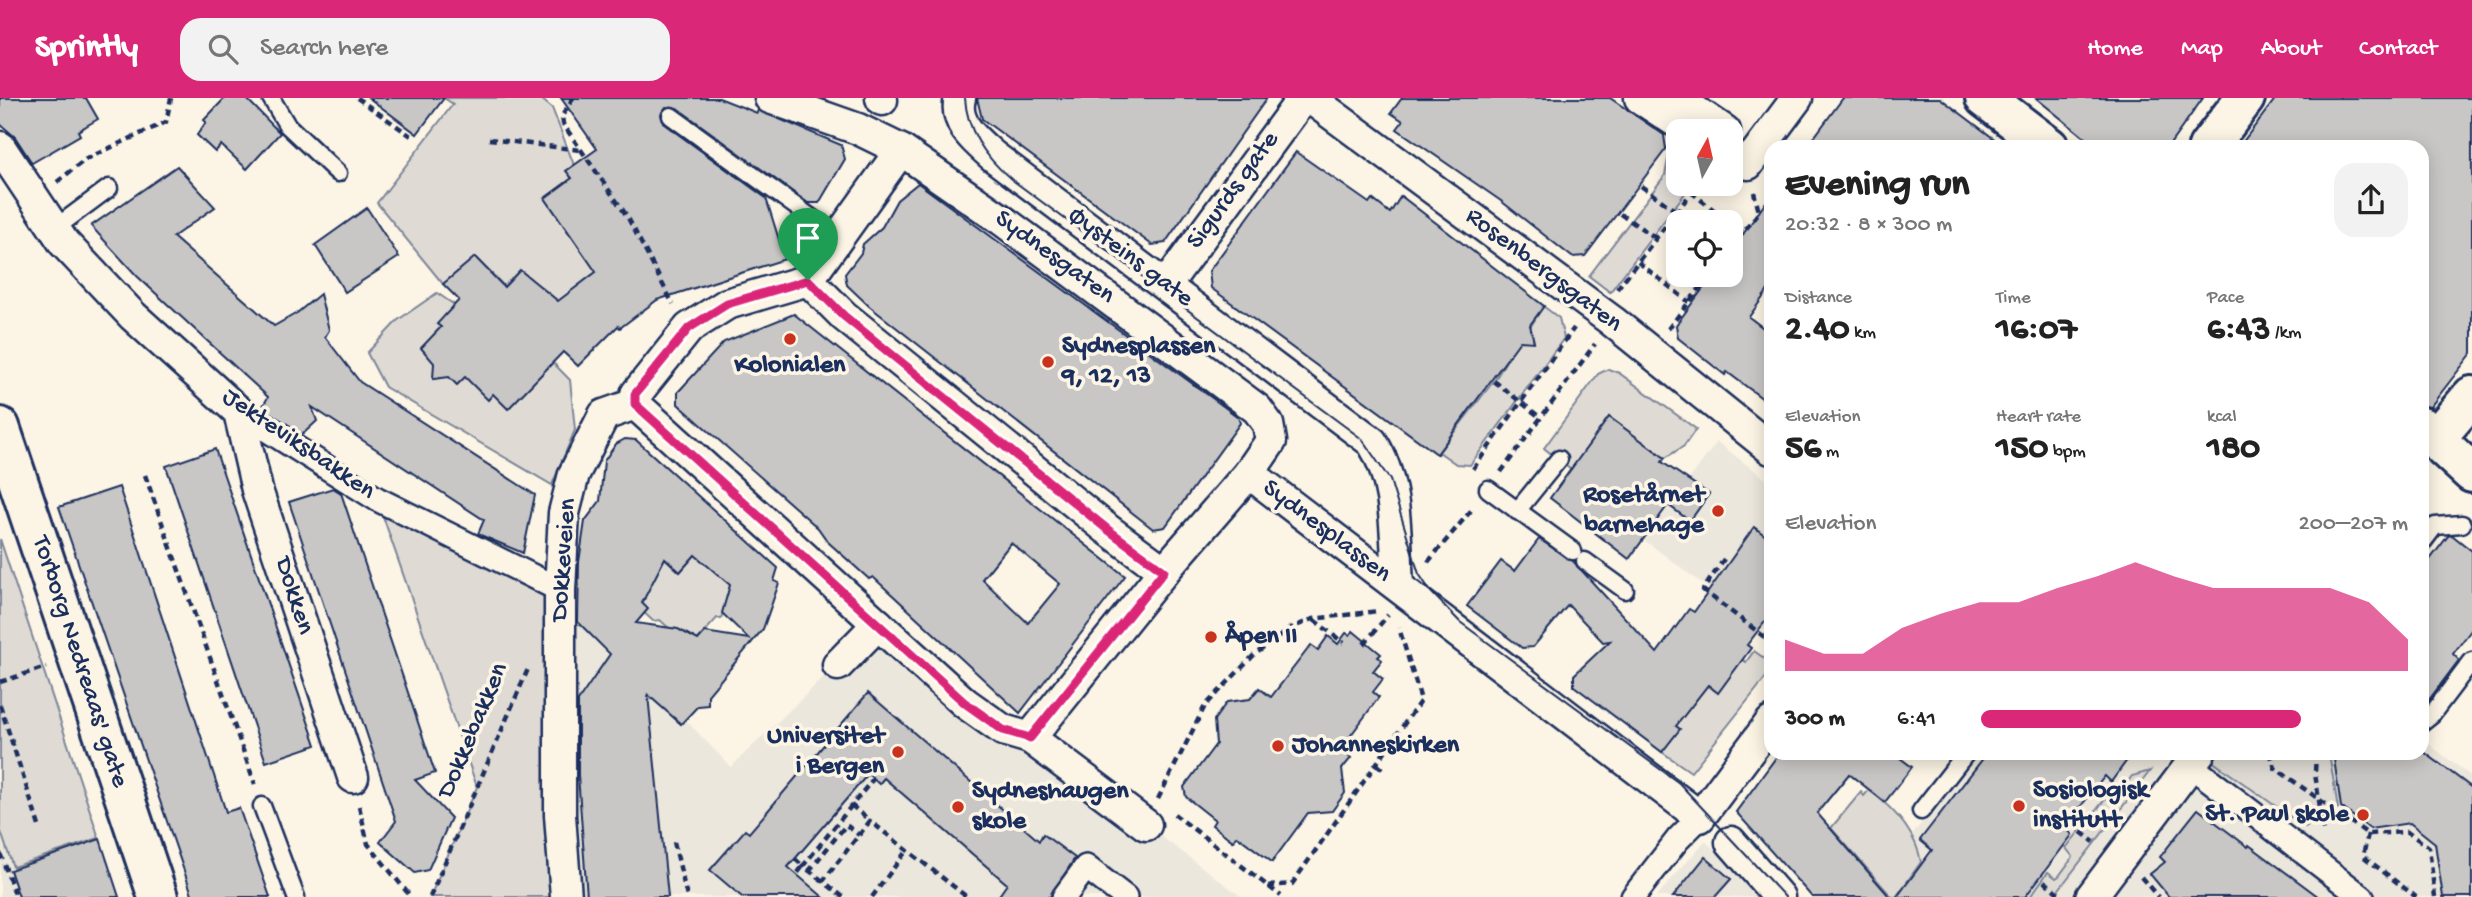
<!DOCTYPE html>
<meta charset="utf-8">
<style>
body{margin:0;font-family:"Gochi Hand",sans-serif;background:#f2f2f2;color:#222;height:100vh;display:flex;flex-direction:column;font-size:26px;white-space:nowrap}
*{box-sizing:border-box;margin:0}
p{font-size:23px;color:#767676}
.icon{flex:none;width:38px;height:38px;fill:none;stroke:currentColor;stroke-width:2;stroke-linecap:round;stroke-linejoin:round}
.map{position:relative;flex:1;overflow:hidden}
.side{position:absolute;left:1764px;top:42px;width:665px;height:620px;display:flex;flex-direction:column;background:#fff;border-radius:21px;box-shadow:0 4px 18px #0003}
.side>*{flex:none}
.needle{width:46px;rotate:8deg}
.buttons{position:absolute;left:1666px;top:21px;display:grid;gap:14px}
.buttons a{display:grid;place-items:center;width:77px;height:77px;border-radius:14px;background:#fff;box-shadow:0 4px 18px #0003;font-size:35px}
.pin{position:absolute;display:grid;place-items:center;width:60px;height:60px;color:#fff;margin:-72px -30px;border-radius:50% 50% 50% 0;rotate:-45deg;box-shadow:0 0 7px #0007}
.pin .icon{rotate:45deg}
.round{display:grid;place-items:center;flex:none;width:74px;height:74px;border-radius:21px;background:#f2f2f2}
.headline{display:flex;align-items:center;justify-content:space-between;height:119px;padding:0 21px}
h1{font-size:38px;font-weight:800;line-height:52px}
.stats{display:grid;grid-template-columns:repeat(3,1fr);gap:10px;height:119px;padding:7px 21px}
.stats div{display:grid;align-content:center}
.stats b{font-size:35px;font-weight:800}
.stats small{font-size:19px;font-weight:400}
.stats p{font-size:19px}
.chart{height:196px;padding:14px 21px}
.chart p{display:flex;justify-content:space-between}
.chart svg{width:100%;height:126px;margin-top:7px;fill:#db2777;opacity:.7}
ul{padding:0 21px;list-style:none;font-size:23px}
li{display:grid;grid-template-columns:112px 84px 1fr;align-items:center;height:52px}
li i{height:18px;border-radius:9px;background:#db2777}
header{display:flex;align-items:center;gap:42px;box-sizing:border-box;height:98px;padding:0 35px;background:#db2777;color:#fff}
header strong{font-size:33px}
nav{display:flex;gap:38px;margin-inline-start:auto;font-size:24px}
.search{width:490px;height:63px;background:#f2f2f2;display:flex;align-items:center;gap:18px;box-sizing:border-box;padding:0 24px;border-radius:21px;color:#767676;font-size:26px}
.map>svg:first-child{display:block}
.built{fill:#ece7dc}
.green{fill:#dfdbd4;stroke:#7d8599;stroke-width:2}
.building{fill:#c8c7c6;stroke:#1b2f5e;stroke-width:2;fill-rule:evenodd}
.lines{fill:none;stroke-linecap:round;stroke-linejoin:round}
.service-casing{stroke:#1b2f5e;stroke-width:21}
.pedestrian-casing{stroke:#1b2f5e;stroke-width:28}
.minor-casing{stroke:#1b2f5e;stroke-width:35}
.secondary-casing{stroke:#1b2f5e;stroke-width:44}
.trunk-casing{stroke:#1b2f5e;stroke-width:44}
.path{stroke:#1b2f5e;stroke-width:4.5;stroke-dasharray:7 5;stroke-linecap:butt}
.service{stroke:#fcf5e5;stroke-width:16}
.pedestrian{stroke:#fcf5e5;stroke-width:23}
.minor{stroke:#fcf5e5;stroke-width:30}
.secondary{stroke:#fcf5e5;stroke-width:38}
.trunk{stroke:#fcf5e5;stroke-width:38}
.tram{stroke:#1b2f5e;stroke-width:2}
.route-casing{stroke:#fff;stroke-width:14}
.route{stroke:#db2777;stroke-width:9}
.poi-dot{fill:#c8321e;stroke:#fcf5e5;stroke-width:2.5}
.labels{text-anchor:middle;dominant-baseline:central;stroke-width:7;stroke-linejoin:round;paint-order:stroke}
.street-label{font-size:26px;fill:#1b2f5e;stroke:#fcf5e5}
.poi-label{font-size:26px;font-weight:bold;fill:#1b2f5e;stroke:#fcf5e5;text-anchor:start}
</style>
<header>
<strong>Sprintly</strong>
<div class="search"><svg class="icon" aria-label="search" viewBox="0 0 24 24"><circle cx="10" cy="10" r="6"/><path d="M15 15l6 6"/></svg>Search here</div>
<nav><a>Home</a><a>Map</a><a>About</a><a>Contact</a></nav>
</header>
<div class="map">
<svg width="2472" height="799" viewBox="0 0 2472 799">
<rect width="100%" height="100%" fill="#fcf5e5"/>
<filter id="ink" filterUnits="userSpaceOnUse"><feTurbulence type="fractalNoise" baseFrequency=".0143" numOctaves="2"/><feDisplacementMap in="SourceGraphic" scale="14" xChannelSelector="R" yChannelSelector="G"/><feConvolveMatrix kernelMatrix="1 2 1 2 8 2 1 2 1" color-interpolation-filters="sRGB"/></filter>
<g filter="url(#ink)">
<g class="built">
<path d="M1717,344l54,41v152l-127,-95z"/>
<path d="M560,492l171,177 147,-143 364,273h-676z"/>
<path d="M2422,641l50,38v120h-566l10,-13 -24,-22 82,-109h185l124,85 -94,-72 11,-13 222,-1z"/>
<path d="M0,731l13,38 86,-29 20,59h-119z"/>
<path d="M1705,743l60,56h-109z"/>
</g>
<g class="green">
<path d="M444,0h96l12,10 22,57 -7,6 5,8 -27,19 25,37 6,-1 35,50 -19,-9 -20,16 12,13 -25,-2 -39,-32 -16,16 -29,-29 -32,27 -66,-81 76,-99z"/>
<path d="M1671,46l7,5v35h14l-82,108 -21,-16 76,-101z"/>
<path d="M437,195l57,39 14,-15 62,63 5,50 -23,55 -167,-98 -18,-34 31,-33z"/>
<path d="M1543,208l16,12 5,20 -94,127 -14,-1 -17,-12 57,-74 22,-37h4z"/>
<path d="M1608,271l11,4 77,56 -12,17 -19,12 -56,-41 -38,53 -27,-22 54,-74z"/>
<path d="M377,401l183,91 6,307h-136l47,-110z"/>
<path d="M0,441l99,299 -86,29 -13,-38z"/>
<path d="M657,453l23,21 15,-17 36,27 -10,37 -4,-1 -26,29 -11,-17h-9l-11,-10 -7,1 -13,-12 5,-11 -4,-5z"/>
<path d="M1754,553l17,12v8l-80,101 -29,-20 17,-22 -3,-4 31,-40 11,6 20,-36 8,6z"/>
<path d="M2219,655h110l9,55 -33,19 -93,-66z"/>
<path d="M2150,673l-97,126h-23l18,-25 8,6 3,-2 14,-19 -7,-9 40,-50 6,5 20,-27z"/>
<path d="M1869,692c24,18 47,43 52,72l-25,35h-4l-61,-69 30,-36 3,4z"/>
</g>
<g class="building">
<path d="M0,0h86l12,21 -20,12 2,4 -48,28 -17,-26 -15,-13z"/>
<path d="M225,0h21l34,35 -33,36 -26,-24 -6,7 -18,-17 9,-13 -2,-2z"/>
<path d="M369,0h75l-27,36z"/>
<path d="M561,0h158l38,15 1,-3 83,35 4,14 -26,44h-11l-131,-95 -11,-1 -5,7 3,10 102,74 19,61 -128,41 -37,28 -2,-2 -40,40 -15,-14 -55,57 -15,-15 -5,6 -23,-23 -8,8 -8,-8 -16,2 1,-16 -13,-15 20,-21 -4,-3 22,-24 -16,-16 32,-27 29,30 16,-17 38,31 38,-29 -51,-74 27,-20 -6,-7 31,-22z"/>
<path d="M977,0h290l-102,145 -13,2 -170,-126z"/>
<path d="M1402,0h208l54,37 2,14 -81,107 -13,1 -71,-56 -104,-72 6,-8 -12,-8z"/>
<path d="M1843,0h97l65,49h-198z"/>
<path d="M2036,0h167l-35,49h-72z"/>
<path d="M2276,0h196v255l-42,54 -8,-1v-259h-183z"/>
<path d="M1296,54l73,51 3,-4 18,14 11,-17 143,110 -14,19 4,17 -14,-1 -83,113 -226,-166 -2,-17z"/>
<path d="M177,68l38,41 -42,30 101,89 23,-13 23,-19 9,36 -4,7 35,45 175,113 -12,58 -45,-19 6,-14 -172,-113 5,14 -14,13 -41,-26 6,-11 -131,-121 -46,-50z"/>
<path d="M918,85l320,234 2,6 -75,104 -12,2 -284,-223 -22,-21 -2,-11 16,-21 2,-9 19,-17 15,-27z"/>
<path d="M1771,97v91l-22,31 22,17v71l-44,-33 -2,3 -47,-37 -2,-13 37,-50h18v-24z"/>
<path d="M367,110l32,49 -54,35 -30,-47z"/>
<path d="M794,216l331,262 -105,137 -147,-136 -4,2 -41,-37 -10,-14 -140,-124v-12l46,-50zM1011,445l49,41 -32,39 -46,-44z"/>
<path d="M1609,319l56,41 -3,4 47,32 -19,27 -22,-16 -39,54 -79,-61z"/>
<path d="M625,341l11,1 142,128 -4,13 5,2 -16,46 -55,66v10l-10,1 -17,18 -33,-29 20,202h-81l-9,-122v-74l32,-47 -32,-32 1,-60 6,-41 15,-20 4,-40 12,-17zM695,457l35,30 -8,28 27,26 -44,-7 -7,8 -20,-11 -42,-6 12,-14 -6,-6 23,-45 15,14z"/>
<path d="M215,351l101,296 -50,17 -100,-296z"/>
<path d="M119,389l107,325 13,-4 31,89h-77l-134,-390z"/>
<path d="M333,390l8,5 94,280 -20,7 36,38 -23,52 -13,3 -35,-31 16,-21 -107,-319z"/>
<path d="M1754,429l17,13v74l-24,31 4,3 -33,45 -10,-8 -32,41 4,3 -18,23 -88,-66v-11l36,-34 -7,1 -35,-37 -35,42 -11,1 -55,-42 34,-45 14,10 24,-32 34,22 84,92 32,-44 5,3z"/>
<path d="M2452,437l20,16v78l-19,25 6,6 -37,49v-139l26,-34z"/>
<path d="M1353,533l28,23 -3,3 4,3 -9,11 10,8 -10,13 6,5 -39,53 11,8 -9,11 3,24 -13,18 -24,2 -36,49 -35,-26 -4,5 -21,-16 3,-5 -29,-23 -2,-10 32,-43 -2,-24 13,-18 23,-3 9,-11 12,9 40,-52 7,5 10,-14 10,8 8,-11 4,2z"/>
<path d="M868,595l171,148 4,-7 32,24 -25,39h-52l9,-13 -123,-106 -5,6 -11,-10 -80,93 35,30h-81l-32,-27 35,-40 4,3z"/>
<path d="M1780,654h112l20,15 -27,35 -36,-28 -32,39 73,84h-78l-76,-85z"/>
<path d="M1988,654h145l-22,30 -6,-6 -40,50 7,9 -47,62h-128l35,-47 -12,-10z"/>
<path d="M2333,654h91l48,36v109h-29l-8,-54 -25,-20 -40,6 -29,-22z"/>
<path d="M2198,711l50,38 1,-2 70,52h-150l-19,-23 15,-12 -5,-5z"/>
<path d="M100,741l19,58h-100l-9,-27z"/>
<path d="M1705,759l26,22 -16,18h-42z"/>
</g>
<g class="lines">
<defs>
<g id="service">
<path d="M271,0l16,27 51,48"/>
<path d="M671,18l167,121"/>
<path d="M54,131l55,-41"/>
<path d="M1488,391l85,62"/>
<path d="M1517,413l42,-52"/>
<path d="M2422,445l13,-17 27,-2"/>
<path d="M1585,463l40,29"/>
<path d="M2422,624l10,-8 40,-53"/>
<path d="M262,708l34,91"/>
<path d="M1921,713l46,-59"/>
</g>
<g id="pedestrian">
<path d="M239,314l138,87 183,91"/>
<path d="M2190,667l172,132"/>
<path d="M1064,799l22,-30 39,30"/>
<path d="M1633,799l45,-58 22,-22"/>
</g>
<g id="minor">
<path d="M770,0l88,31 43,21 101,70 255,189 11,15 3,17 -22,32"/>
<path d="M881,0l1,2"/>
<path d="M960,0c-7,25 16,43 33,58l379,286c27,42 23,96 26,144"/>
<path d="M1310,0l302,223 159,128"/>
<path d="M1640,0l50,33"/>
<path d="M1676,0l49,33"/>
<path d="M0,49l64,96 69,73 106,96 18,78 96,287"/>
<path d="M1731,57l17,9 49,-66"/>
<path d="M808,182l36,36 263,213 57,42"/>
<path d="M1166,187l137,-187"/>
<path d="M635,306l330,299 38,27 27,8"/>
<path d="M838,567l40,-41"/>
<path d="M1146,727l-116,-87 134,-167 85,-98 451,344 71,-95"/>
<path d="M1731,744l48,55"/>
<path d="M566,799l-6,-82v-225l4,-77 10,-39 30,-59 31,-11 1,-10 53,-66 38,-24 81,-24 93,-130"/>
<path d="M2091,799l109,-145"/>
</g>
<path id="secondary" d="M1985,0l64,49"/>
<g id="trunk">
<path d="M2208,49l37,-49"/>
<path d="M0,329l158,470"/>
<path d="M2422,329l50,46"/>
<path d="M2436,340l36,-42"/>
</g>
</defs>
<use href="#service" class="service-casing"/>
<use href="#pedestrian" class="pedestrian-casing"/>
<use href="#minor" class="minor-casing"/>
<use href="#secondary" class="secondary-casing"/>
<use href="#trunk" class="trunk-casing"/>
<g class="path">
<path d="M357,0l54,38"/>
<path d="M573,0l-11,18 1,8 64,92 46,88"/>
<path d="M489,41l91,11"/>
<path d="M57,84l29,-23 80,-37 5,-24"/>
<path d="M1641,88l35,25"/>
<path d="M1691,94l38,30"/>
<path d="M1620,116l36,24"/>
<path d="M1731,125l11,9"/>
<path d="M1731,150l28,-36 -5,-20"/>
<path d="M1638,164l51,40"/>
<path d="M1617,191l81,-105"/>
<path d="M1668,231l42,-54"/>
<path d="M1494,283l47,37"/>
<path d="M1473,371l101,-141"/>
<path d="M1501,374l94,-128"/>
<path d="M145,377l110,309"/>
<path d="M1724,461l-21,31 68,52"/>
<path d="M1428,464l46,-55"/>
<path d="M1314,522l30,23"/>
<path d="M1364,546l24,-29"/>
<path d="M0,584l46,-15"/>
<path d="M0,607l40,124"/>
<path d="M2270,654l5,16 93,66 39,-2 22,15 6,50"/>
<path d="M2316,654l-1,21 9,62"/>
<path d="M1377,666l7,7"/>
<path d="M1158,701l47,-93 49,-51 37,-27 22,-9 65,-8"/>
<path d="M851,707l19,16"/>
<path d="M359,708l9,38 43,53"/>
<path d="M1174,716l107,82"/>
<path d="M2081,734l13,10"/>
<path d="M2368,736l-5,22 53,41"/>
<path d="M674,744l13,55"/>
<path d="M0,755l16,44"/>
<path d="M795,761l8,7 -6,8"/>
<path d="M809,773l37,-46 13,10"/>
<path d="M2141,779l17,20"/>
<path d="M823,783l-20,-15 70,-87"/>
<path d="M2044,783l18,15"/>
<path d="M1268,788l24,-2 129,-184 -22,-72"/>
<path d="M430,799l98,-228"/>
<path d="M843,799l-20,-16 47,-60 97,76"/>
<path d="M872,799l35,-47"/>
</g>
<use href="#service" class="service"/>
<use href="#pedestrian" class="pedestrian"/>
<use href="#minor" class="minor"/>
<use href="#secondary" class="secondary"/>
<use href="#trunk" class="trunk"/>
<path class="tram" d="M965,0c2,33 21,60 46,81l351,260 28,41 29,94 12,18 29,30 219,161 106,114"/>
</g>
</g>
<g class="lines" filter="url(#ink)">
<defs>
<path id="route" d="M808,182l36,36 263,213 57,42 -134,167 -27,-8 -38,-27 -330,-299v-10l54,-66 38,-24z"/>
</defs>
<use href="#route" class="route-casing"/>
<use href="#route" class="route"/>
</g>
<g class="poi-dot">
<circle cx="790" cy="241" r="7"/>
<circle cx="1048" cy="264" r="7"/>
<circle cx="1718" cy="413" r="7"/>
<circle cx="1211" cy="539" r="7"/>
<circle cx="1278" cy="648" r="7"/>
<circle cx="898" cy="654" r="7"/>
<circle cx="2019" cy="708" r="7"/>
<circle cx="958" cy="709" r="7"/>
<circle cx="2363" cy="717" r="7"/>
</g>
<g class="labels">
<g class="street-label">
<text transform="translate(1234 93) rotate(-54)">Sigurds gate</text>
<text transform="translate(1054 160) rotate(36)">Sydnesgaten</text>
<text transform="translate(1130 160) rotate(37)">Øysteins gate</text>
<text transform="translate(1543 173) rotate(37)">Rosenbergsgaten</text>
<text transform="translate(298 347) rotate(34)">Jekteviksbakken</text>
<text transform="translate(1326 434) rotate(37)">Sydnesplassen</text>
<text transform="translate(565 462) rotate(-86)">Dokkeveien</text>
<text transform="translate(293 498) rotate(72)">Dokken</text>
<text transform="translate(79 564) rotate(72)">Torborg Nedreaas' gate</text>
<text transform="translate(474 633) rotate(-67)">Dokkebakken</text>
</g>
<g class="poi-label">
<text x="1062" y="249">Sydnesplassen<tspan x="1062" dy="30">9, 12, 13</tspan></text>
<text x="790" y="268" text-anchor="middle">Kolonialen</text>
<text x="1704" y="398" text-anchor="end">Rosetårnet<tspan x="1704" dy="30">barnehage</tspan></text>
<text x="1225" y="539">Åpen II</text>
<text x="884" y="639" text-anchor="end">Universitet<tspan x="884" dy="30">i Bergen</tspan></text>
<text x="1292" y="648">Johanneskirken</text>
<text x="2033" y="693">Sosiologisk<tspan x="2033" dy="30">institutt</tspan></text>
<text x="972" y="694">Sydneshaugen<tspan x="972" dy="30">skole</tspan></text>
<text x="2349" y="717" text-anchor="end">St. Paul skole</text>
</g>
</g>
</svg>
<div class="buttons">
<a><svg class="needle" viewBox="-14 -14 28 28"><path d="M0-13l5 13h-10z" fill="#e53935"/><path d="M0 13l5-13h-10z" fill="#767676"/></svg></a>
<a><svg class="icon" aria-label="locate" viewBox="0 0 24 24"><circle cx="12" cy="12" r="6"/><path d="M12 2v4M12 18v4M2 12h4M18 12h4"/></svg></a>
</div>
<div class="pin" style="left:808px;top:182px;background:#1e9e55"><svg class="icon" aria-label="arrive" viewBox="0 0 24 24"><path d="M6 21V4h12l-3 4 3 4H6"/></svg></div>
<section class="side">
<div class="headline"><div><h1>Evening run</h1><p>20:32 · 8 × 300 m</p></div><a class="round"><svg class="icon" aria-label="share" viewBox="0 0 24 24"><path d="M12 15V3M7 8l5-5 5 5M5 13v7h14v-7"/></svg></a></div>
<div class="stats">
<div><p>Distance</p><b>2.40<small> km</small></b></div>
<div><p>Time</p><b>16:07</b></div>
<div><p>Pace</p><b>6:43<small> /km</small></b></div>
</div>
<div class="stats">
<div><p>Elevation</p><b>56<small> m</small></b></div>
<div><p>Heart rate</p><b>150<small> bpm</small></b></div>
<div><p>kcal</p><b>180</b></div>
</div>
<div class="chart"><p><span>Elevation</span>200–207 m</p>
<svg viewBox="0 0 160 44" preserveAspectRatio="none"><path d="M0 44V33L10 38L20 38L30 29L40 24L50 20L60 20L70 15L80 11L90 6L100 11L110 15L120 15L130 15L140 15L150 20L160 33V44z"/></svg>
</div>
<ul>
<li><b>300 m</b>6:41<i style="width:75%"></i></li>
</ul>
</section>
</div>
